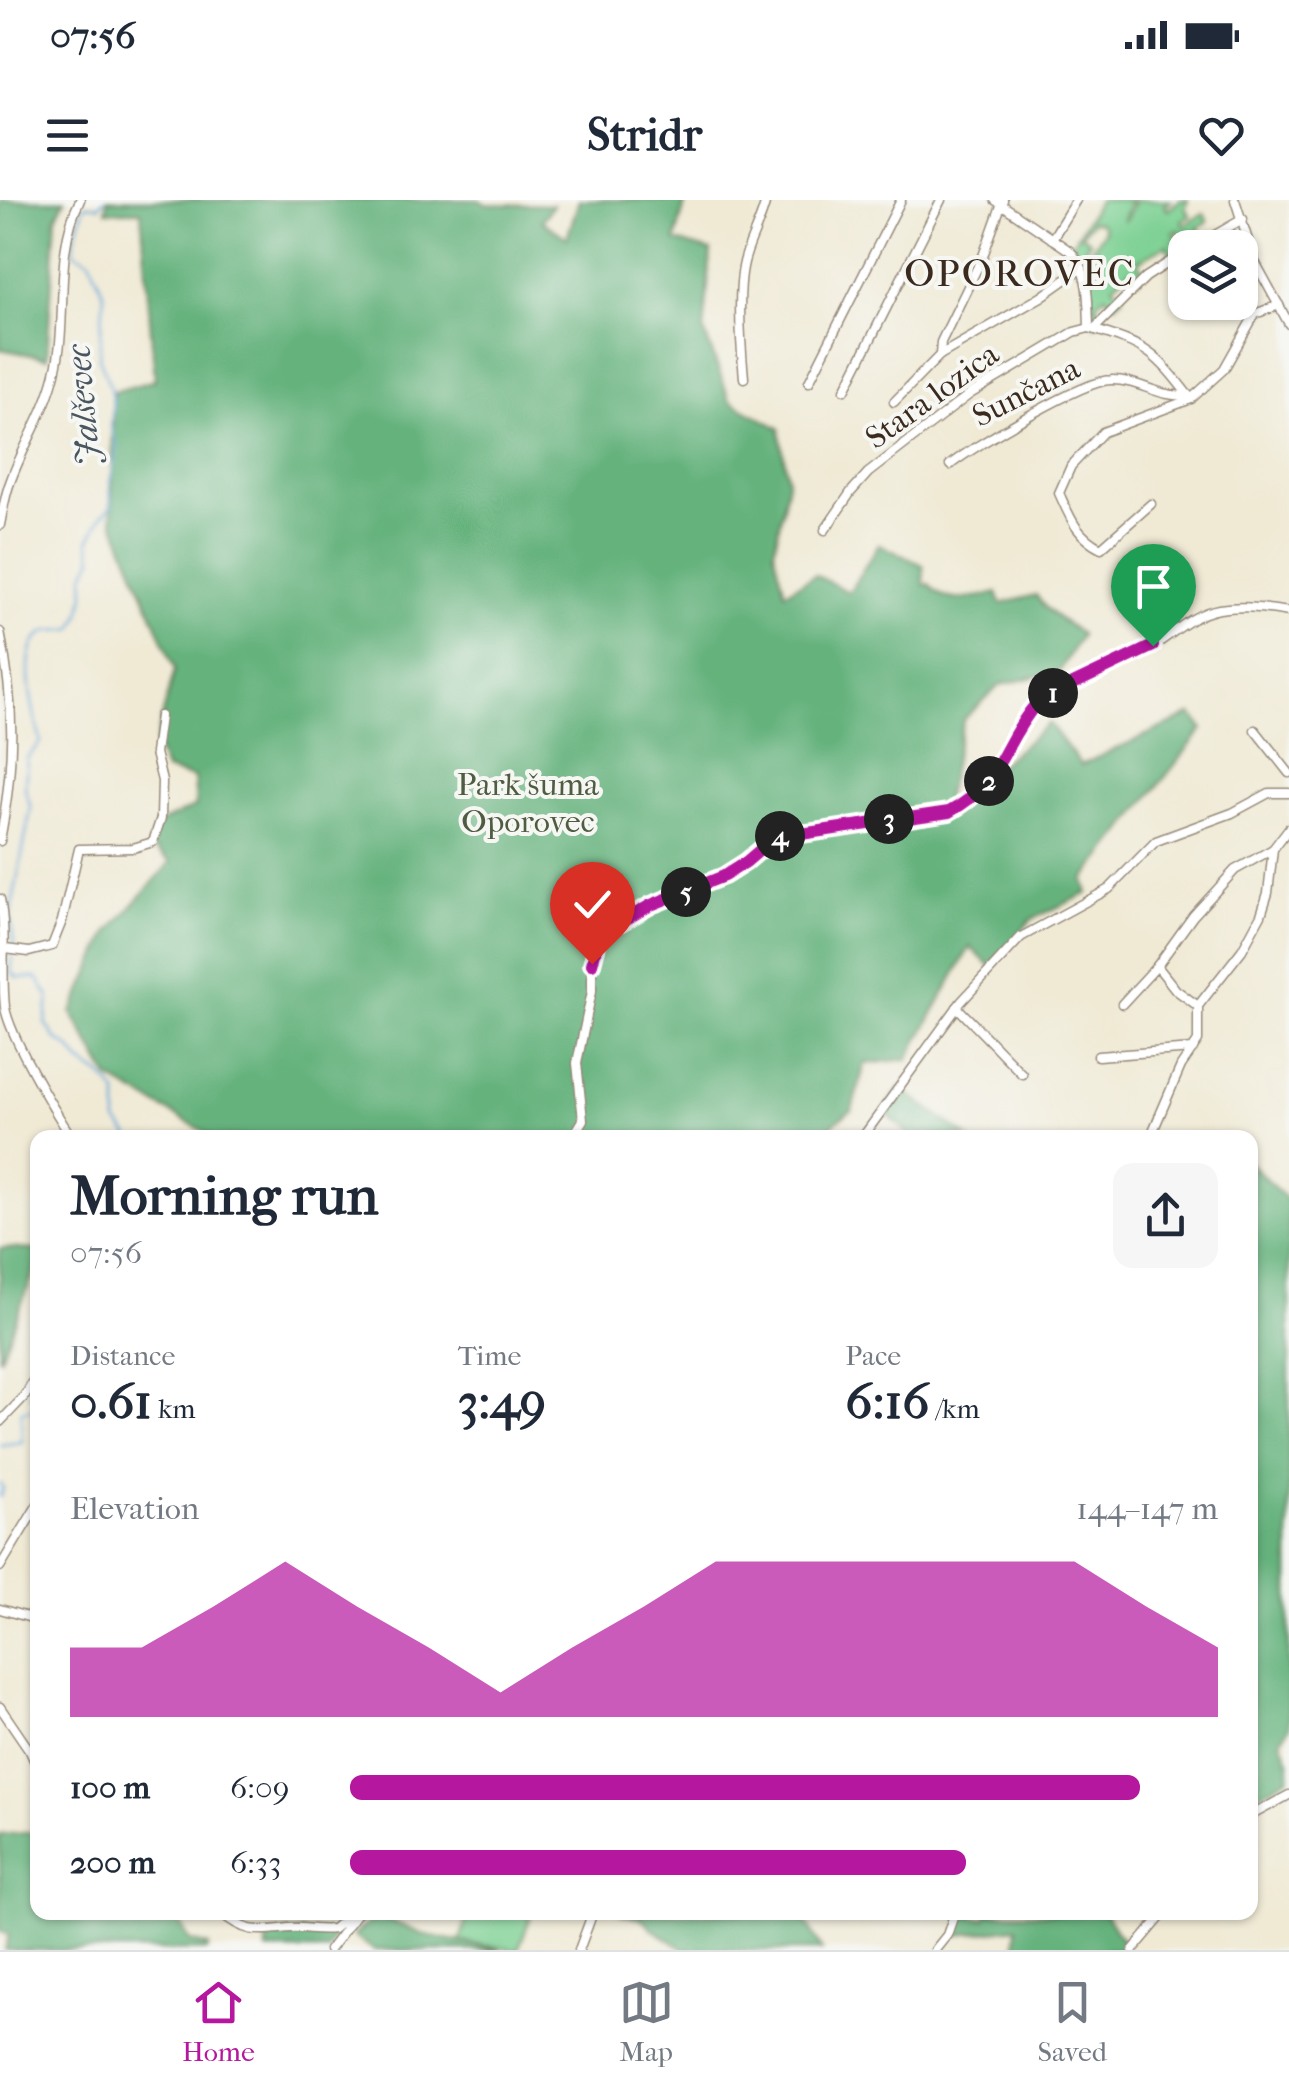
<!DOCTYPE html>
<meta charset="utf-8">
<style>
body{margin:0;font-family:"IM FELL French Canon",serif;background:#f6f6f7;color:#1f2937;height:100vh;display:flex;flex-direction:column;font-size:38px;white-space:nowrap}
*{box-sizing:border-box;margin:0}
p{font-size:32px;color:#747a83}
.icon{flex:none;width:55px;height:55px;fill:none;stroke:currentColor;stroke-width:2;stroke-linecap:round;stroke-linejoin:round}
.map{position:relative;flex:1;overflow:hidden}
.details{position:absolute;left:30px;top:930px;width:1228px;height:790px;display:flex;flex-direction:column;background:#fff;border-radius:20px;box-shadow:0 2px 8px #0004}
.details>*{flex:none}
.controls{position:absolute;left:1168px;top:30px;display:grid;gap:20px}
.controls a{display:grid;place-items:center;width:90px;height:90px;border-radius:20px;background:#fff;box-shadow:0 2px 8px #0004;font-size:50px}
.pin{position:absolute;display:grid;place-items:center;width:85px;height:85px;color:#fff;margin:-102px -42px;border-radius:50% 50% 50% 0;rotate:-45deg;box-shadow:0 0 10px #0007}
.pin .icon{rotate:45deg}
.km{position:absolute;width:50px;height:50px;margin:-25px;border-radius:50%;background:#222;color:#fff;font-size:28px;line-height:50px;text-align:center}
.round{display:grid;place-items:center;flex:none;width:105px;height:105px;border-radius:20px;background:#f6f6f7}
.summary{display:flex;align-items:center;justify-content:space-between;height:170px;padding:0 40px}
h1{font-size:55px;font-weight:800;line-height:75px}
.stats{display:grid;grid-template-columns:repeat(3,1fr);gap:15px;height:170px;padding:10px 40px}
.stats div{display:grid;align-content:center}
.stats b{font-size:50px;font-weight:800}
.stats small{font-size:28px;font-weight:400}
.stats p{font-size:28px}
.chart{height:280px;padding:20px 40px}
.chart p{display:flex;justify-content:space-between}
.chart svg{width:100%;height:180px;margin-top:10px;fill:#b5179e;opacity:.7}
ul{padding:0 40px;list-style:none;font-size:32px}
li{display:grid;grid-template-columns:160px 120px 1fr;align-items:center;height:75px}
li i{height:25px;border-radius:12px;background:#b5179e}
.status{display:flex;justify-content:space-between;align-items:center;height:70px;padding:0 50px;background:#fff;direction:ltr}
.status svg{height:28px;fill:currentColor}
header{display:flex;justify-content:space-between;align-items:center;height:130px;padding:0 40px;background:#fff;font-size:45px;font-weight:800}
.tabs{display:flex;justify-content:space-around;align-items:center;height:140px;border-top:2px solid #e0e1e3;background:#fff;font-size:28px;color:#747a83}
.tabs a{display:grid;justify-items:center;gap:5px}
.tabs .selected{color:#b5179e}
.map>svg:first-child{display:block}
.green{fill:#7cd093;stroke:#5c7d58;stroke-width:2.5}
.forest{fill:#65b27d;stroke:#506e4e;stroke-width:2.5}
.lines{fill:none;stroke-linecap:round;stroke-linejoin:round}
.stream{stroke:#64a6d8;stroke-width:2.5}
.minor-casing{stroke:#968a7a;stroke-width:11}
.minor{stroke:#fff;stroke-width:8}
.route-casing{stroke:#fff;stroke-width:20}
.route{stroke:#b5179e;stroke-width:12}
.labels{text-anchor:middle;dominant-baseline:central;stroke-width:8;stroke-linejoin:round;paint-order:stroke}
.street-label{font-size:32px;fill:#3b2a1e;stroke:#f6f6f2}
.park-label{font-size:32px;fill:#4e5c41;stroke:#f6f6f2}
.water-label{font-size:35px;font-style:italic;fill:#49555f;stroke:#f6f6f2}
.quarter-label{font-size:38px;letter-spacing:2.5px;fill:#3b2a1e;stroke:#f6f6f2}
</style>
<div class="status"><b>07:56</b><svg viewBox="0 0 49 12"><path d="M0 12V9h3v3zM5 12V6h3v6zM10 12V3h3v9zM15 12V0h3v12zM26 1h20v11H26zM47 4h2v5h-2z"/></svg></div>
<header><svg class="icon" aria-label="menu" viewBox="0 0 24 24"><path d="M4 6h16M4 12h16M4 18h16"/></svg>Stridr<svg class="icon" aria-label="heart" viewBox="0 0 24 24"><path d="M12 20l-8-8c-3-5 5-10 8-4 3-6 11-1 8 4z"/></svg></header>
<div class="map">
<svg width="1289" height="1750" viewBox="0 0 1289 1750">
<rect width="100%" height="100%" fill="#f6f6f2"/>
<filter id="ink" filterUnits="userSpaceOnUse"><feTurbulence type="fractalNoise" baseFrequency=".01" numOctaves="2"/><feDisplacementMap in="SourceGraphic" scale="20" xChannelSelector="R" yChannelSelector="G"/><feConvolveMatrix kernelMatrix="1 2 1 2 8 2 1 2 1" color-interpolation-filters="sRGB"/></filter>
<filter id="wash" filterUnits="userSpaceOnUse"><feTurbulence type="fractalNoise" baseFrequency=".0048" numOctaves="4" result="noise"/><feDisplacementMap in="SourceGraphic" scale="40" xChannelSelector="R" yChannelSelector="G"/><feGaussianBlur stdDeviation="2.25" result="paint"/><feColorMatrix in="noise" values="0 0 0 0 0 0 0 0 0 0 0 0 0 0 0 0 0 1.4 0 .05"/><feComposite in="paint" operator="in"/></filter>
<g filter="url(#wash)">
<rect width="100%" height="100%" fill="#f0ead5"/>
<g class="green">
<path d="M1099,0h32l-8,19 2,2 10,-21h36l-7,6 4,4 12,-10h8l-3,8 5,8 -8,4 2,5 20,-11 4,8 -10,5 2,5 -6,3 -4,-5 -9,5 -3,-5 -4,2 10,17 -12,8 -5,-12 -29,16 6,12 -6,7 -8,-10 -17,15 10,12 -8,8 -10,-10 -10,9 10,11 -10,10 -11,-65 20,-29 -3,-8 -9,-2 -11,13 9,7 -10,15 -10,-9z"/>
<path d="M468,1713h64l-14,37 -58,-8z"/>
</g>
<g class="forest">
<path d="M0,0h65l-9,17 -9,141 -47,-9z"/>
<path d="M107,0h372l7,4 67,1 -11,16 25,17 12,-38h107l-11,41 36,10 -7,80 26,70 49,27 9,53 -14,70 11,41 30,-17 34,17 30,-48 44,21 1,20 5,-1c17,23 44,14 68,9l4,11 35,-9c13,22 27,23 45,40l-21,36 -60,14 -37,35 -20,90 25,-12 30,-32 51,-43 32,42 111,-51 11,15 -119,151 4,13 -56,26 -42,47 -20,-19 -62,112 -43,5 -13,46 -33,24 1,3h-606l-105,-59 -37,-65 36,-80 63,-71 -22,-17 7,-20 40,-19 -2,-28 -29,-8 -10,-26 20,-75 -63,-151 1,-126 42,-12 -14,-169h-35z"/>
<path d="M900,888l68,49h-56l-28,-26z"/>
<path d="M1250,963l39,39v525l-8,13 8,21v16l-39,23z"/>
<path d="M0,1048l37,2 1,12 -38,97z"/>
<path d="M37,1632l1,80 136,1 16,28 19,5 -1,4h-203l4,-15 -9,-4v-96z"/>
<path d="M619,1713h174l16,13 13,24h-136l-34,-21 -9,-10z"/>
<path d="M988,1713h117l21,33 -2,4h-109l2,-22 -60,7 6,-21 21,5z"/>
<path d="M377,1715l45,19 78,16h-125l-22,-14z"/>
<path d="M286,1732h51l-10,18h-60v-15z"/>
</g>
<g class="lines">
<g class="stream">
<path d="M14,746l-4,-29 21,-109 -6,-19 2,-31 14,-16c-6,-23 -28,-102 8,-111 7,-1 16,0 24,-2l7,-14 5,-20 -1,-19 9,-18 -4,-17 12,-24 10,-10 -1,-26 8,-33 -7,-21 2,-23 -3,-17 -11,-30 5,-63 -14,-34 -16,-8 1,-16 9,-28 3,-3 11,1 6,-6"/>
<path d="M13,756l-2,16 6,6h20l12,19 -3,26 10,16 14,9 10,14 22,14 15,17v29l14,16"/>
<path d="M29,1194l9,8"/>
<path d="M0,1245l22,-3 -1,-31 17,-3"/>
<path d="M0,1284l3,4 -3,9"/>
</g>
</g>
</g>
<g filter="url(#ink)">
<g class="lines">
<defs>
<g id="minor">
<path d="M995,0l75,51c20,20 18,50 19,77 59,18 65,23 102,71"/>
<path d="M1235,0l20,62 34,62"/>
<path d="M1052,39l24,-39"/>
<path d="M1192,48l51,-29"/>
<path d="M1094,129l52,-52 39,-25"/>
<path d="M940,155l1,-13 42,-86 20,-56"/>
<path d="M744,178c-3,-32 -7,-80 -1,-111 4,-23 18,-44 23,-67"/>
<path d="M809,182l92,-182"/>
<path d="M845,190l96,-190"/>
<path d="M894,202l46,-47 101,-58 41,-29"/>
<path d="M950,265c24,-19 134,-85 161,-85 26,-1 50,19 77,15"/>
<path d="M1151,304l-50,44c-25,-12 -31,-31 -42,-55l12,-27 32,-34 88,-33 33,-30 31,-55 24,-9"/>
<path d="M0,325c3,-15 5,-31 11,-45 13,-36 35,-69 44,-107 14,-57 -2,-119 25,-173"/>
<path d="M825,330l26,-38 17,-19 102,-79 104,-62 15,-4"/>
<path d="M0,432c16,75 14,134 0,209"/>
<path d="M1255,530l34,43"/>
<path d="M0,699c7,36 1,72 5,108 4,28 50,105 67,131"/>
<path d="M5,749l24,3 23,-6 10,-25 17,-72 54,-1 20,-6 8,-24 1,-37 -7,-28 5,-37"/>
<path d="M1122,804l35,-38"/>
<path d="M1198,806l-22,-16 -19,-24 36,-50 42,-46 38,-21"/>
<path d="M957,807l65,67"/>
<path d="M1098,856l95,-7"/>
<path d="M572,938l11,-18 -6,-57 15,-72v-27l7,-30 52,-29 73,-29 23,-14 26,-24 176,-26c35,-20 46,-40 65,-74 7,-11 12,-24 21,-32 21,-21 76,-39 104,-52 28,-13 48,-39 80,-45 22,-4 48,-1 70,3"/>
<path d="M862,938l99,-136 60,-65 88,-48 47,-48 76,-28 37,-20h20"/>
<path d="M1150,938l31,-72 17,-25v-35l44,-56 19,-35 7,-22 5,-44 16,-21"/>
<path d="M0,1222l25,-26 13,-23"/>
<path d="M0,1367l38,-63"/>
<path d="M0,1409l38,11"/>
<path d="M0,1507l30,44 8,18"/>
<path d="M1250,1616l39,-21"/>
<path d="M220,1712c27,23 39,19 70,16 14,-1 29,3 43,1l20,-17"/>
<path d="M329,1750l29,-38"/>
<path d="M579,1750l14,-38"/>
<path d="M935,1750l12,-15 8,-23"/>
<path d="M1133,1750l32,-38"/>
</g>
</defs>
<use href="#minor" class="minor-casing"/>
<use href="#minor" class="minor"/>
</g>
</g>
<g class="lines" filter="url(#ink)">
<defs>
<path id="route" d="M592,764l8,-30 51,-29 73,-29 22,-14 28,-24 175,-26c55,-30 51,-66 87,-108l12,-8 105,-50"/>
</defs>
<use href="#route" class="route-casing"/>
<use href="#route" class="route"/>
</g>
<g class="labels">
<g class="street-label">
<text transform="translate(1026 192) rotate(-27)">Sunčana</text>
<text transform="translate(932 196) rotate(-36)">Stara lozica</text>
</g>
<g class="park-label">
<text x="528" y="584">Park šuma<tspan x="528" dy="37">Oporovec</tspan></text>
</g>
<g class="water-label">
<text transform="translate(83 205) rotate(-95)">Jalševec</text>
</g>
<g class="quarter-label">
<text x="1020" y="73">OPOROVEC</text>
</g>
</g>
</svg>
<div class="controls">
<a><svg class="icon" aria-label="layers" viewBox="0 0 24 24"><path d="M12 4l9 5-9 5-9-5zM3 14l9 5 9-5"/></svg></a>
</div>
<div class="pin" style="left:1153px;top:446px;background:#1e9e55"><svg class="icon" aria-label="arrive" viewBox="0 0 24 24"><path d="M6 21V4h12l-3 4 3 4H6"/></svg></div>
<div class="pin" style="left:592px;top:764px;background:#d93025"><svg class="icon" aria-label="check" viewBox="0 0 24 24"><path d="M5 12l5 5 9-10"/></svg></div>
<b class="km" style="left:1053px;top:493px">1</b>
<b class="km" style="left:989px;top:581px">2</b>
<b class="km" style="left:889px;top:619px">3</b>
<b class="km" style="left:780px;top:636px">4</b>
<b class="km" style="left:686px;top:692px">5</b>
<section class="details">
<div class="summary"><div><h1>Morning run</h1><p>07:56</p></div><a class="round"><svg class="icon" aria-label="share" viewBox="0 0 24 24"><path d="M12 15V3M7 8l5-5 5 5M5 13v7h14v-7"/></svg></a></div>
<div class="stats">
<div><p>Distance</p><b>0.61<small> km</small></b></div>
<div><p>Time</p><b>3:49</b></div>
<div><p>Pace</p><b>6:16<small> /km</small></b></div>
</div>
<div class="chart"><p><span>Elevation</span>144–147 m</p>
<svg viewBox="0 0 160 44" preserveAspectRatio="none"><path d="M0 44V27L10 27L20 17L30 6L40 17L50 27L60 38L70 27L80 17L90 6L100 6L110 6L120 6L130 6L140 6L150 17L160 27V44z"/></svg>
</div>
<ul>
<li><b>100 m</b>6:09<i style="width:91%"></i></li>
<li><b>200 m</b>6:33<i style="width:71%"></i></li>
</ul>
</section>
</div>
<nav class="tabs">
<a class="selected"><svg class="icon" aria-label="home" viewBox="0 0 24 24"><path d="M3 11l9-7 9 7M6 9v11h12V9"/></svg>Home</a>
<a><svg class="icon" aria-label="map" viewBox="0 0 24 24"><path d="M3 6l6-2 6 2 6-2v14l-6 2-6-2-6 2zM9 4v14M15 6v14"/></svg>Map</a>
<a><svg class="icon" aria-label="saved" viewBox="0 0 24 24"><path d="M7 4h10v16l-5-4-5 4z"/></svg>Saved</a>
</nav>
